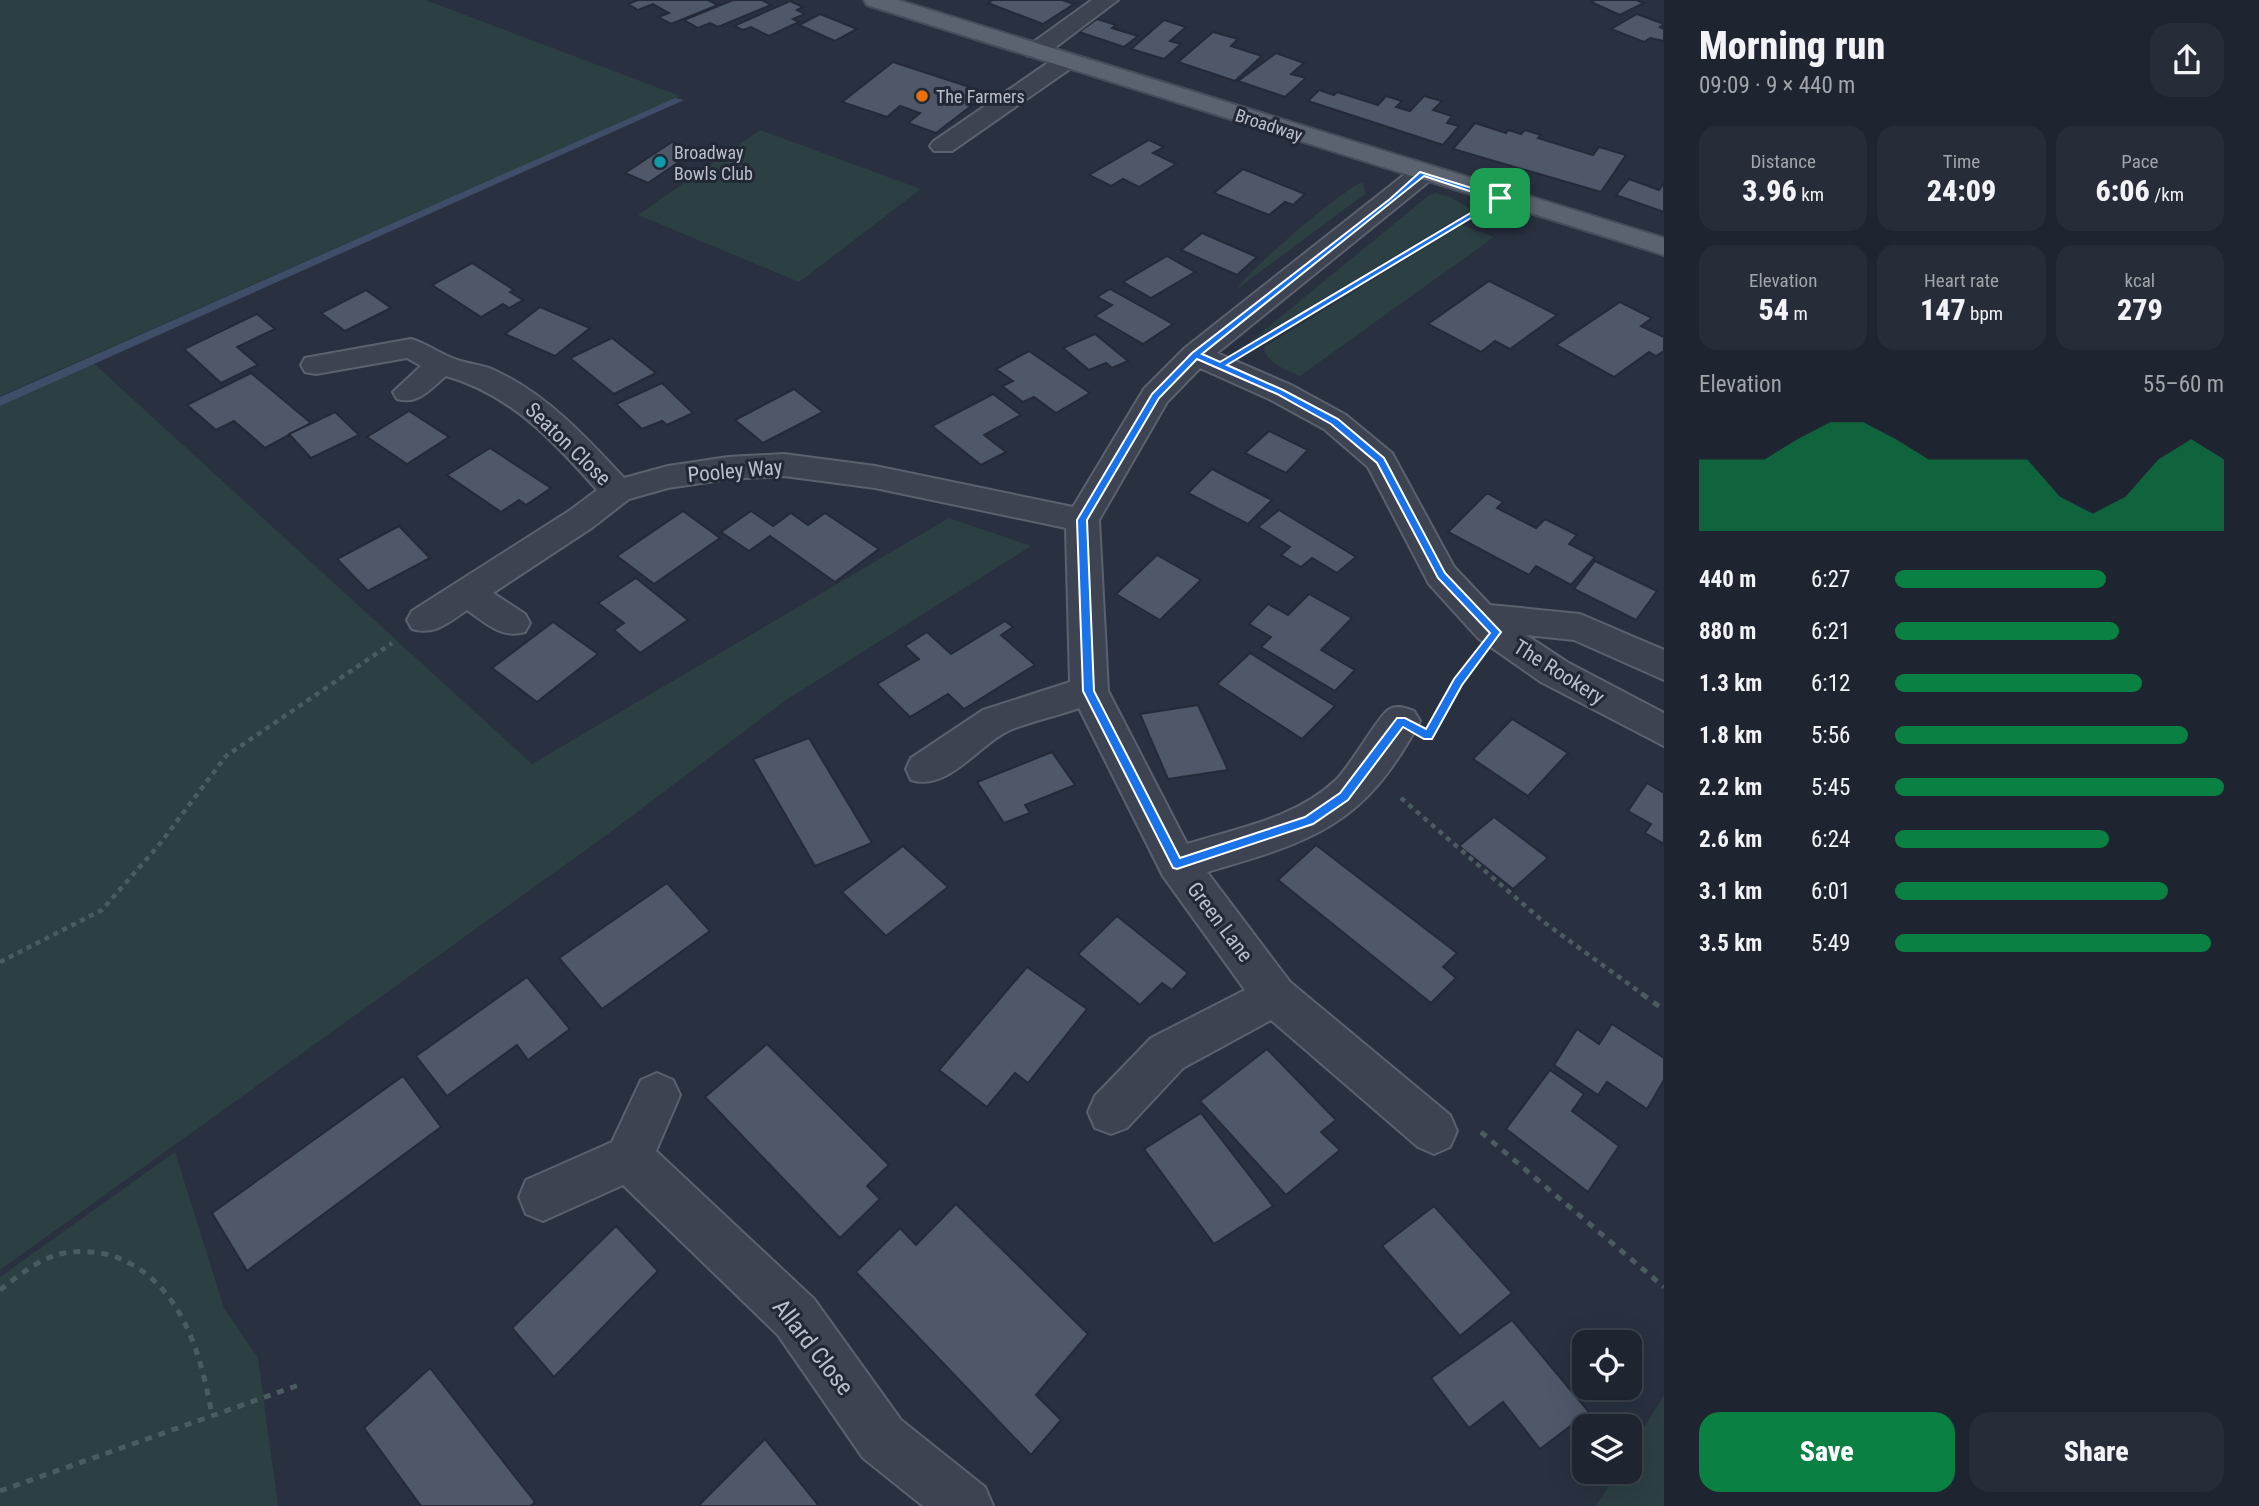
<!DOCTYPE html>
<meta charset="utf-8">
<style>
body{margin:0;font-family:"Roboto Condensed",sans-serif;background:#272d38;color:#f1f3f6;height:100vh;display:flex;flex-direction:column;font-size:26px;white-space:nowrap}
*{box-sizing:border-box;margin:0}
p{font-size:23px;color:#a1a5ab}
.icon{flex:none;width:38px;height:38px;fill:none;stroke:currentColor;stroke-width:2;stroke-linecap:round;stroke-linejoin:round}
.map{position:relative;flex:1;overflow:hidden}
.drawer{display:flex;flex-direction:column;background:#1f2530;width:595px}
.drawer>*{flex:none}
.tools{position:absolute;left:1572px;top:1330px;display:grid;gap:14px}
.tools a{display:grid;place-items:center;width:70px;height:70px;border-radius:14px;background:#1f2530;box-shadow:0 7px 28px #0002,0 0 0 2px #3c424c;font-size:35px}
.pin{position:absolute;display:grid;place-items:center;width:60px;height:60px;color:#fff;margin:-30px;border-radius:14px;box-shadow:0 4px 10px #0006}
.round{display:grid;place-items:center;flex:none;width:74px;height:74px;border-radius:21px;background:#272d38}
.head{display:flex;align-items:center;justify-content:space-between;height:119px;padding:0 35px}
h1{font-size:38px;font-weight:800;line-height:52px}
.metrics{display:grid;grid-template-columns:repeat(3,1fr);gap:10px;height:119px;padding:7px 35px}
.metrics div{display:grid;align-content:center;border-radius:18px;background:#272d38;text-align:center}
.metrics b{font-size:30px;font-weight:800}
.metrics small{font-size:19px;font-weight:400}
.metrics p{font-size:19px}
.chart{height:196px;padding:14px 35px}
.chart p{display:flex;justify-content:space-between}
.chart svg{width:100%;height:126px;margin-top:7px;fill:#0b8043;opacity:.7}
.action{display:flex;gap:14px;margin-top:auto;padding:14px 35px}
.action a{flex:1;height:80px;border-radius:21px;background:#0b8043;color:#fff;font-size:28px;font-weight:800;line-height:80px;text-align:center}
.action a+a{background:#272d38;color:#f1f3f6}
ul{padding:0 35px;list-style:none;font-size:23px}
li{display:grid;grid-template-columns:112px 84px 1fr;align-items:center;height:52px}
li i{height:18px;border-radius:9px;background:#0b8043}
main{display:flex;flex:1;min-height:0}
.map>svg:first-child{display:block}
.green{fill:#2c3f42}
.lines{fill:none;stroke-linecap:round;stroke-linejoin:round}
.stream{fill:#404d68;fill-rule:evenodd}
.building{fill:#4f5869;stroke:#242a38;stroke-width:2}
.minor-casing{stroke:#5b616d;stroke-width:4}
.major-casing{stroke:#474c59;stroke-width:4}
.path-far3{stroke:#4b5c60;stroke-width:2.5;stroke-dasharray:3.5 3.5;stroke-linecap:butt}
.path-far2{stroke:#4b5c60;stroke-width:3.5;stroke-dasharray:4.5 4.5;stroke-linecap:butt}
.path-far1{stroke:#4b5c60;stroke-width:4.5;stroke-dasharray:5 5;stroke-linecap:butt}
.path{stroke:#4b5c60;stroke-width:5;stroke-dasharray:7 7;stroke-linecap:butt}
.minor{fill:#3d4350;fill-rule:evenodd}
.major{fill:#5b6270;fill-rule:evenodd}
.route{fill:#1a73e8;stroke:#fff;stroke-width:2;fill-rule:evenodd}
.food-dot{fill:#e8710a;stroke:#222836;stroke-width:2.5}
.culture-dot{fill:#0f9aa8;stroke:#222836;stroke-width:2.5}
.labels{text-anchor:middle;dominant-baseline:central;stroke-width:6;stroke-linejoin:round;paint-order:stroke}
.far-poi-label{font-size:18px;fill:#babfca;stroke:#222836;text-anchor:start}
.far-street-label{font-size:18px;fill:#babfca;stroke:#222836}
.street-label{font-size:21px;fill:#babfca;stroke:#222836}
.near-street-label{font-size:24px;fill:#babfca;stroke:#222836}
</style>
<main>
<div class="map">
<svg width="1664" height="1506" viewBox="0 0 1664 1506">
<rect width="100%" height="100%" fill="#293140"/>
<g class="green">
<path d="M0,0h425l255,96 -680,300z"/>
<path d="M760,130l161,59 -122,93 -161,-67z"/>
<path d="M1363,182l2,12 -128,95c9,-17 108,-102 126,-107z"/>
<path d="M1435,193l15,4 22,13 -222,132 178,-146z"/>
<path d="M1462,225l32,12 -194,139c-13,-6 -35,-13 -36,-29z"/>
<path d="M90,360l442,404 417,-246 82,28 -245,154 -178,134 -608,436v-869z"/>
<path d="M175,1152l49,156 34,50 20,148h-278v-229z"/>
<path d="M1664,1395v111h-68l21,-34h12v-20z"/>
</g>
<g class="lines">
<path class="stream" d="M675,98l9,2 -684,306v-9z"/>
</g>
<g class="building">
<path d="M638,0h70l10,5 -47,19 -13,-7 11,-4 -16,-9 -15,6 -10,-6z"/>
<path d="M733,0h29l9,5 -53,22 -8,-4 -12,5 -14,-8z"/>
<path d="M993,0h69l12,4 -31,20 -55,-21z"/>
<path d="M1595,0h41l8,3 -24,12 -29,-13z"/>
<path d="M790,1l13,6 -6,3 8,4 -12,5 6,3 -30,14 -18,-9 -8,3 -9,-4z"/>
<path d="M820,14l37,15 -22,12 -36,-16z"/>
<path d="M1637,14l27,10 -4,3 4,2v12l-14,-3 -6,4 -33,-13z"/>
<path d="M1097,19l19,6 -4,3 26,8 -14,11 -45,-15z"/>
<path d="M1164,20l22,7 -16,14 11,3 -17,15 -33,-10z"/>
<path d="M1213,32l25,7 -7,7 31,10 -27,25 -57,-19z"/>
<path d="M1276,53l28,10 -13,11 15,4 -21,19 -47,-16z"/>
<path d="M893,62l95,31 -52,40 -28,-10 12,-10 -20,-7 -13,11 -45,-15z"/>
<path d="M1319,90l15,5 3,-3 41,13 8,-9 16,5 -6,6 14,4 14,-15 18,5 -9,9 19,6 -5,7 12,3 -16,19 -135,-44z"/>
<path d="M1475,123l31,10 2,-3 13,4 4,-4 16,5 -3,3 55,17 6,-8 27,8 -25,37 -148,-43z"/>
<path d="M1149,140l15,7 -11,6 23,11 -37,23 -16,-8 -12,7 -22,-11z"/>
<path d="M672,142l23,9 -47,32 -23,-10z"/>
<path d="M1243,169l62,25 -12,11 -8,-3 -16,13 -55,-22z"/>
<path d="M1629,179l30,11 5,-7v29l-48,-17z"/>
<path d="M1202,233l55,24 -20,18 -56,-25z"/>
<path d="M1167,256l28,16 -44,26 -28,-16z"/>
<path d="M472,263l42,27 -4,2 13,8 -14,8 -6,-4 -22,13 -49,-32z"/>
<path d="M1489,281l68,34 -47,34 -15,-8 -14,11 -53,-28z"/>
<path d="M1110,289l63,35 -30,20 -48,-28 17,-11 -15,-8z"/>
<path d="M366,290l25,18 -46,23 -24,-18z"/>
<path d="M1620,302l32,16 -11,8 23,11v14l-8,5 -7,-4 -35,25 -58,-32z"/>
<path d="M540,307l50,21 -35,28 -50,-22z"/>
<path d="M257,314l18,15 -38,18 21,18 -37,18 -37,-34z"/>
<path d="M1095,334l33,27 -16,7 -6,-5 -17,7 -26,-22z"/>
<path d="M612,338l44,35 -42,21 -44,-36z"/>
<path d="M1029,351l61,42 -34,20 -22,-16 -11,5 -21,-16 11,-5 -17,-12z"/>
<path d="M251,373l60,50 -46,25 -31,-27 -18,9 -29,-25z"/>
<path d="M662,383l31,30 -26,12 -5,-4 -20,8 -26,-25z"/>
<path d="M794,389l29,23 -60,31 -28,-23z"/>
<path d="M993,394l28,21 -37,20 22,17 -25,13 -49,-39z"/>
<path d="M409,411l40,26 -42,27 -40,-27z"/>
<path d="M335,412l24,23 -48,23 -22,-24z"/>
<path d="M1269,431l39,19 -22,23 -41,-20z"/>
<path d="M490,448l61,40 -25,17 -7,-5 -18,12 -54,-37z"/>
<path d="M1212,469l60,31 -24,24 -60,-31z"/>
<path d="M1487,493l16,9 -6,6 39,20 9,-9 32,16 -8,9 26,13 -24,28 -35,-19 -7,9 -81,-43z"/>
<path d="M1279,510l77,47 -19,16 -25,-15 -11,9 -20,-12 9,-8 -32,-20z"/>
<path d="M683,511l37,27 -66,46 -37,-28z"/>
<path d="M751,511l22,15 18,-13 17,12 17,-12 54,36 -44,33 -65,-46 -21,15 -28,-19z"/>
<path d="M399,526l31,32 -62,33 -31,-32z"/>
<path d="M1157,555l44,25 -41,40 -44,-26z"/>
<path d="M1595,561l62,30 -21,29 -62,-31z"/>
<path d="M636,578l52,42 -48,33 -26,-23 10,-7 -26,-20z"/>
<path d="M1309,594l43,24 -31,32 34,20 -20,21 -74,-44 10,-10 -22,-13 19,-20 20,11z"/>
<path d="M1005,621l8,6 -12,8 34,30 -71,44 -16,-15 -38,23 -33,-33 42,-25 -14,-13 22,-14 24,22z"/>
<path d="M553,622l45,32 -61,48 -45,-34z"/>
<path d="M1250,653l85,53 -33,33 -85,-55z"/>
<path d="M1198,705l30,65 -60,9 -28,-65z"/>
<path d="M1512,719l56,34 -40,43 -55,-37z"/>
<path d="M809,738l63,105 -57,23 -62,-107z"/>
<path d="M1052,752l23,33 -50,20 5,8 -26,10 -27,-41z"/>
<path d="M1647,783l17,10v51l-19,-11 6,-9 -23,-13z"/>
<path d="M1494,817l54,41 -35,31 -54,-43z"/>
<path d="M1316,845l141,108 -14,14 13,11 -25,25 -153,-123z"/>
<path d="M903,846l45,41 -62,49 -44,-44z"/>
<path d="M667,883l43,48 -108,78 -43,-51z"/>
<path d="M1117,916l71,57 -16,17 -10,-7 -22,22 -62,-51z"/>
<path d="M1027,967l60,42 -59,74 -13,-10 -28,34 -48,-37z"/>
<path d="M527,977l43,52 -42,31 -11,-15 -70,51 -31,-40z"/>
<path d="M1612,1024l52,34v22l-17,29 -40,-27 -9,13 -44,-30 23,-36 22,15z"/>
<path d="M767,1044l122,121 -22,21 13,13 -40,39 -135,-141z"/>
<path d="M1267,1049l69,71 -15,12 19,18 -54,45 -86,-94z"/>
<path d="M1550,1070l34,24 -12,17 47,35 -31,46 -82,-63z"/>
<path d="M403,1076l38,51 -194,144 -35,-58z"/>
<path d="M1201,1113l72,93 -59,38 -70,-95z"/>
<path d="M956,1204l132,130 -52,61 25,25 -30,35 -175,-183 44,-44 16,17z"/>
<path d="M1434,1206l78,87 -52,43 -78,-90z"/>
<path d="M616,1226l42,45 -104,106 -42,-49z"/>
<path d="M1512,1320l77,92 -49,37 -37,-47 -34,26 -38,-50z"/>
<path d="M430,1368l105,134 -4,4h-110l-57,-78z"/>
<path d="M765,1439l54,67h-121z"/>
</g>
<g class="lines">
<defs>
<g id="minor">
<path d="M1092,0h26l-74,56h-16l-4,-5 4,-5z"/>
<path d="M1066,54l8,2 4,5 -4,5 -122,85h-18l-4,-5 4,-5 124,-85z"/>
<path d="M1423,165l9,2 4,6 -4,6 -215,174 74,32 55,30 46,38 62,114 36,38 90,9 84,36v30l-90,-40 -48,-5 41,27 97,51v33l-123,-64 -63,-44 -49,-54 -61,-117 -44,-38 -55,-30 -69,-31 -33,34 -68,118 9,171 79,153c51,-16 109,-26 149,-64 16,-16 41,-62 52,-70 9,-6 18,-2 26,1l6,10c-55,104 -106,120 -213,151l83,110 160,133 7,16 -7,16 -16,7 -16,-7 -147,-127 -88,48 -56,60 -16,6 -16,-6 -7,-16 7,-16 56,-58 94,-48 -82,-114 -84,-168c-22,8 -47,13 -69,22 -31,14 -62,62 -99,50l-5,-11 5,-11 72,-48 87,-28 -4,-154 -191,-40 -91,-12 -56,3 -60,9 -39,11 -36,28 -100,66 32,21 5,9 -5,9c-24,7 -39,-9 -58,-22 -18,12 -32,26 -55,19l-5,-9 5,-9 157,-100 28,-21c-43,-49 -87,-96 -151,-114 -16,13 -27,29 -49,23l-4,-7 28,-26 -14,-8 -91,16 -11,-2 -4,-7 4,-7 11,-2 95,-17c14,4 25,12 39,18 14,7 32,7 46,14 51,24 90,66 128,107l44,-12 60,-9 56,-3 91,12 198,41 71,-118 41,-41 229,-181z"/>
<path d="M657,1073l16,7 7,15 -24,56 158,148 87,121 84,67 8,19h-70l-60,-48 -85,-123 -155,-150 -80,36 -17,-7 -7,-17 7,-17 86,-38 29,-62z"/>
</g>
<path id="major" d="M864,0h34l766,238v17l-797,-250z"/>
</defs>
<use href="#minor" class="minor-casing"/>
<use href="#major" class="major-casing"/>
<path class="path-far3" d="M1394,262l69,-42"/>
<path class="path-far2" d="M1327,302l70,-42"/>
<g class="path-far1">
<path d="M1442,708l29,-45"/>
<path d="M1401,798l144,125 100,73"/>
<path d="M0,962l102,-52 57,-65 67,-89 166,-113"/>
</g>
<g class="path">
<path d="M1642,994l22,16"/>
<path d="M1481,1132l183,155"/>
<path d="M0,1290c18,-14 37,-30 60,-36 16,-4 37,-3 53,2 67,23 88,96 99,160"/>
<path d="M0,1491l299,-106"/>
</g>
<use href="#minor" class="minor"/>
<use href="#major" class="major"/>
</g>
<path class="route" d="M1420,172l84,26 -277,167 56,25 55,29 46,39 61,115 56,59 -39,53 -30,54h-8l-21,-12 -55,73 -35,24 -136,45 -4,-1 -90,-177 -6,-171 75,-126 40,-41 198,-154zM1424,176l70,23 -274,163 -18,-8zM1197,359l80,35 54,30 46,39 61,115 52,55 -36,46 -28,50 -21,-11h-8l-57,75 -35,24 -125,41 -86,-167 -7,-171 72,-122z"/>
<circle class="food-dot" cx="922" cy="96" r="7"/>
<circle class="culture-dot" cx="660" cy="162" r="7"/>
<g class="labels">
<g class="far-poi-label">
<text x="936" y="96">The Farmers</text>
<text x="674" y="152">Broadway<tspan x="674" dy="21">Bowls Club</tspan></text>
</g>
<g class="far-street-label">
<text transform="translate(1269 125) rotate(18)">Broadway</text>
</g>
<g class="street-label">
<text transform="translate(568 444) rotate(44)">Seaton Close</text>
<text transform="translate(735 471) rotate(-5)">Pooley Way</text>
<text transform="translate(1559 672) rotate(32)">The Rookery</text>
<text transform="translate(1220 922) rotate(53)">Green Lane</text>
</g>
<g class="near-street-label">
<text transform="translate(813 1347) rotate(52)">Allard Close</text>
</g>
</g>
</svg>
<div class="tools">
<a><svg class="icon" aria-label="locate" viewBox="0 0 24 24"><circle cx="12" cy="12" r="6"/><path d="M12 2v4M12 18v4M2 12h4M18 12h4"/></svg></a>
<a><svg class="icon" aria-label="layers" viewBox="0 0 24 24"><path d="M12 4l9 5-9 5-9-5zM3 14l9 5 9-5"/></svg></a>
</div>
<div class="pin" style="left:1500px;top:198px;background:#1e9e55"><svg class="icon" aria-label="arrive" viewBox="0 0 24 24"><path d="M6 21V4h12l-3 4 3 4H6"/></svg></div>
</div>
<section class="drawer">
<div class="head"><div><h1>Morning run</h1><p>09:09 · 9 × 440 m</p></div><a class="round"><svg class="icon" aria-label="share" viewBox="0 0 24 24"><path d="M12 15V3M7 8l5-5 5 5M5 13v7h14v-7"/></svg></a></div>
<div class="metrics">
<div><p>Distance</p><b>3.96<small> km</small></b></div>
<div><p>Time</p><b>24:09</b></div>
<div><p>Pace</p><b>6:06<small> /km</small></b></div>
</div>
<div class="metrics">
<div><p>Elevation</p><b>54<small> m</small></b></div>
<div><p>Heart rate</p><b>147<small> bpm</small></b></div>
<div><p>kcal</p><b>279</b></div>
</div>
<div class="chart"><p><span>Elevation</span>55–60 m</p>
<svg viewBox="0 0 160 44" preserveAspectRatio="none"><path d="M0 44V19L10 19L20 19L30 12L40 6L50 6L60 12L70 19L80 19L90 19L100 19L110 32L120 38L130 32L140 19L150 12L160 19V44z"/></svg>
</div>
<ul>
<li><b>440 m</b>6:27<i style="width:64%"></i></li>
<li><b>880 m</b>6:21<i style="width:68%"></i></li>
<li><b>1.3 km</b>6:12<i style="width:75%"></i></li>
<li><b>1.8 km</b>5:56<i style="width:89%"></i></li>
<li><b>2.2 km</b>5:45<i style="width:100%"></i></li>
<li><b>2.6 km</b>6:24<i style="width:65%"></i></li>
<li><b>3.1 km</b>6:01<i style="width:83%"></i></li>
<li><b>3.5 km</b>5:49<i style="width:96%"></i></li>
</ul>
<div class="action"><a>Save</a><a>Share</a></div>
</section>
</main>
